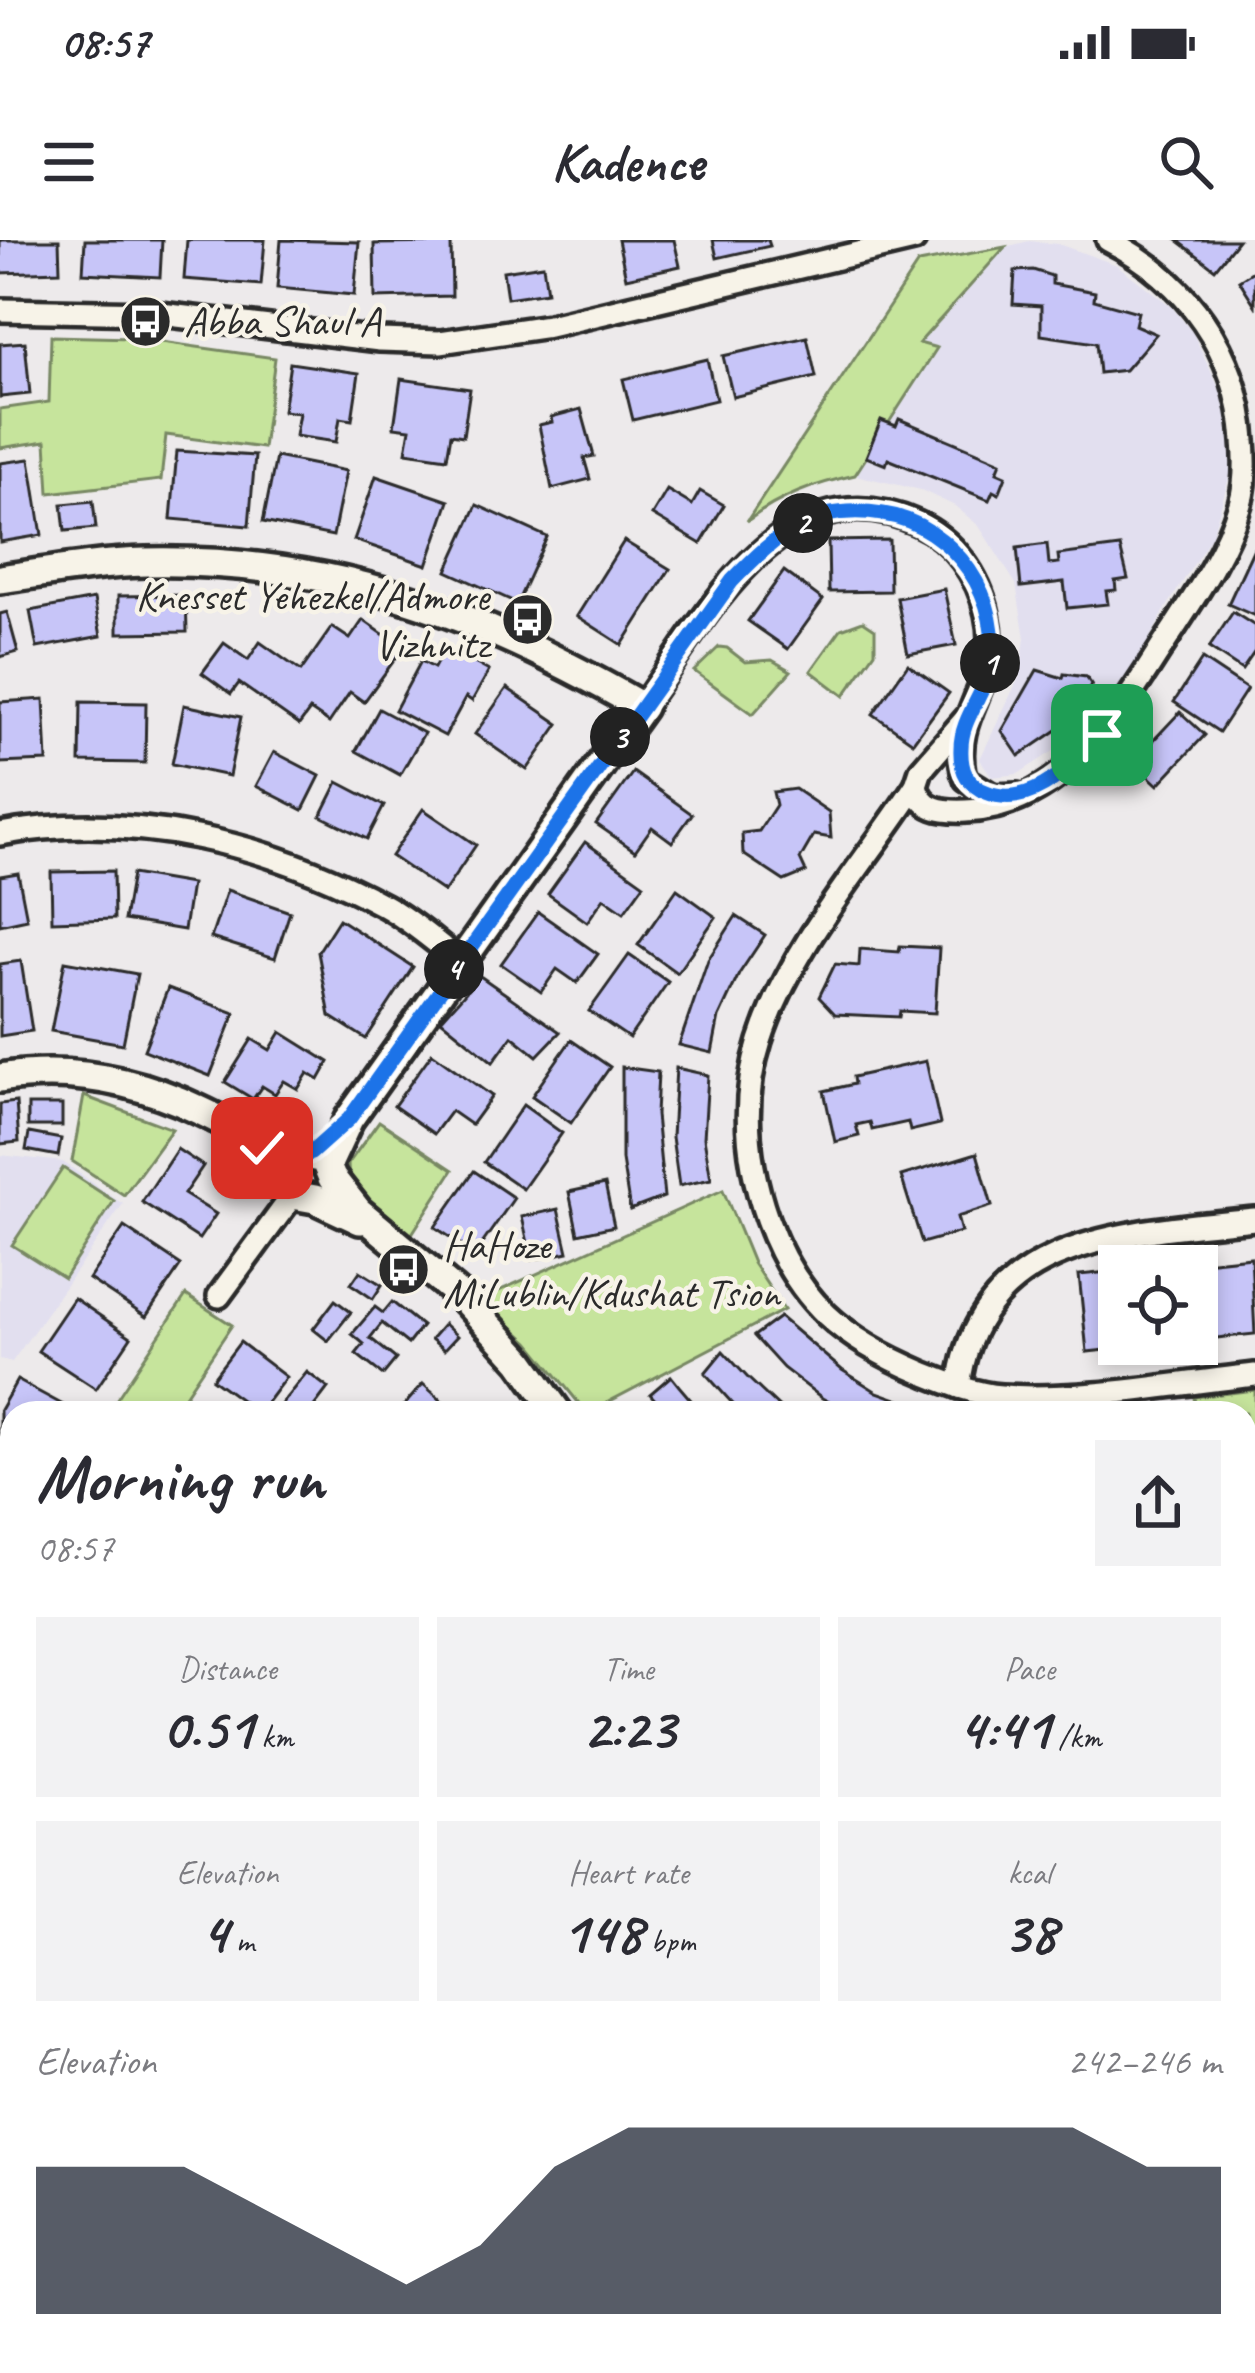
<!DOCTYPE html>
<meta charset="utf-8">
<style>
body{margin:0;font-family:Caveat,sans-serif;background:#f2f2f3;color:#2b2b33;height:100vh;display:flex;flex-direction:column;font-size:45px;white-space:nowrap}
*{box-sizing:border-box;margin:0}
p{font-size:39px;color:#7c7c81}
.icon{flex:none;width:66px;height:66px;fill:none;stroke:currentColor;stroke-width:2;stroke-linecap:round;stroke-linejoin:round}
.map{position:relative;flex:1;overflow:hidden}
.side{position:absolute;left:0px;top:1161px;width:1257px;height:972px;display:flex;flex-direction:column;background:#fff;border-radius:36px 36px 0 0;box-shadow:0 6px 18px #0003}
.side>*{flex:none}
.buttons{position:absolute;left:1098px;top:1005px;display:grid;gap:24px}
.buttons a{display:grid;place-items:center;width:120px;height:120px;border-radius:0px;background:#fff;box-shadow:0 6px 18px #0003;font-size:60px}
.pin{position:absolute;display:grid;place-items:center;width:102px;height:102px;color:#fff;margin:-51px;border-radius:24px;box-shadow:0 6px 18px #0006}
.km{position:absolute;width:60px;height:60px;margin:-30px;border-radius:50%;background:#222;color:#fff;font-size:33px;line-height:60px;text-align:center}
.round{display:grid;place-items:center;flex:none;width:126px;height:126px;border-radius:0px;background:#f2f2f3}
.head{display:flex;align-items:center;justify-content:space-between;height:204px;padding:0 36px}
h1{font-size:66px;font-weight:700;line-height:90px}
.stats{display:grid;grid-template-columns:repeat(3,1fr);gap:18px;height:204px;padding:12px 36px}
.stats div{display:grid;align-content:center;border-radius:0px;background:#f2f2f3;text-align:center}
.stats b{font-size:60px;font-weight:700}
.stats small{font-size:33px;font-weight:400}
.stats p{font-size:33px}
.chart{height:336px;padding:24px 36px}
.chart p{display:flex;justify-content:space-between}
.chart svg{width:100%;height:216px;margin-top:12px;fill:#111827;opacity:.7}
.status{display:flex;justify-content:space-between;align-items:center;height:84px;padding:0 60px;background:#fff;direction:ltr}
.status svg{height:33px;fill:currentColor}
header{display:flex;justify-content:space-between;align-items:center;height:156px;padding:0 36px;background:#fff;font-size:54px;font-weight:700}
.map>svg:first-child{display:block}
.built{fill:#e2dfef}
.green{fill:#c6e49c;stroke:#788864;stroke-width:3}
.building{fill:#c7c5f8;stroke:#2b2b2b;stroke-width:3}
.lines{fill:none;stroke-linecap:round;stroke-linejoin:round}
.minor-casing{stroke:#2b2b2b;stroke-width:30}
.tertiary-casing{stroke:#2b2b2b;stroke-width:36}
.minor{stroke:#f7f3e8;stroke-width:21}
.tertiary{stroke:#f7f3e8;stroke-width:27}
.route-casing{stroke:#fff;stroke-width:24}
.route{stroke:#1a73e8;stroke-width:15}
.labels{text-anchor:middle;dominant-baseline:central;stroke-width:9;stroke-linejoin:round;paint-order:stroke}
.poi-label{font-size:42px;fill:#2b2b2b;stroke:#f7f3e8;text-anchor:start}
</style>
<div class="status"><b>08:57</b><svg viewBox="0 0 49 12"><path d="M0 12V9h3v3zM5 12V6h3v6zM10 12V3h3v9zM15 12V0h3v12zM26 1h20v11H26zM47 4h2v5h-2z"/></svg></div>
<header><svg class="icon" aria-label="menu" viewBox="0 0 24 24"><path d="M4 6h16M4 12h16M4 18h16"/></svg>Kadence<svg class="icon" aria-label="search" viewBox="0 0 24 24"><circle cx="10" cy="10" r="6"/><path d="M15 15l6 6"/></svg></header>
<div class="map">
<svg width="1255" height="2133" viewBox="0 0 1255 2133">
<rect width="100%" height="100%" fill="#edeaeb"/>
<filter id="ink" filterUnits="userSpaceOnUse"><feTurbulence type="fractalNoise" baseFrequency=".00833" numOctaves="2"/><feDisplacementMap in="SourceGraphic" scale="24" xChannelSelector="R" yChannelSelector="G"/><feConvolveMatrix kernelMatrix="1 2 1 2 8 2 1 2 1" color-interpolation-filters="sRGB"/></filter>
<g filter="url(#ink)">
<g class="built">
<path d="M1029,1l29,3 59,21 54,41 22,27 31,66 9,66 -21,70 -47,75 -57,106 -90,58 -26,3 -12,-18 40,-84 5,-37 -9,-54 -37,-58 -24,-20 -34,-16 -66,-15 76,-123 -13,-8 87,-97z"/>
<path d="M0,915l63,7 60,42 -111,158 -12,-3z"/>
</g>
<g class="green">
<path d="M1005,7l-86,96 18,5 -82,127c-41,9 -74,21 -108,46l171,-258z"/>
<path d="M51,96l82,2 142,20 -12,90 -97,-13 -5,45 -112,13 -3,-52 -46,7v-39l49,-7z"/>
<path d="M863,381l12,8v23l-31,44 -33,-25 30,-42z"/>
<path d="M719,407l8,1 18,14 27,-2 19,11 -38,43 -59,-43z"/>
<path d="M84,856l88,33 -48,66 -52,-34z"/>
<path d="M379,881l74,49 -45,70 -59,-53 -1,-23z"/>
<path d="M63,928l51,33 -50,77 -52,-33z"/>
<path d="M723,950l30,73 31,47 -197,103 -58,-71 -48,-43z"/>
<path d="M186,1055l46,30 -59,88h-51l-10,-7z"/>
<path d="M1255,1150v177h-10v-154h-49l-2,-16z"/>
<path d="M12,1319v244l-6,2 -6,39v-267z"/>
<path d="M12,1914v142l-12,-37v-100z"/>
<path d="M83,2121h51l6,12h-112z"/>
</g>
<g class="building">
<path d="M0,0h59l1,31 -60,2z"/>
<path d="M85,0h77l-2,37 -77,-4z"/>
<path d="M187,0h78l-4,45 -77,-6z"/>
<path d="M281,0l78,2 -5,53 -77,-7z"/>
<path d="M618,0h56l6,26 -54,12z"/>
<path d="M713,0h55l2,6 -53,12z"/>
<path d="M1177,0h61l-23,29z"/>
<path d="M451,3l1,53 -77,2 -1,-54z"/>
<path d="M543,25l4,27 -40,6 -4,-27z"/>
<path d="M1033,30l19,6v8l43,8 -1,8 44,12 -3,13 21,9 -31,36 -26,3 -3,-30 -55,-8v-29l-28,-2 2,-33z"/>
<path d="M1255,30v35l-16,-25z"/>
<path d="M807,97l9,40 -83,20 -10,-41z"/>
<path d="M25,102l5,52 -30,3v-53z"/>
<path d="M707,119l9,41 -83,20 -10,-41z"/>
<path d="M290,123l69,10 -7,47 -12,-2 -4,24 -41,-6 4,-23 -16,-2z"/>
<path d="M401,139l69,10 -7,47 -12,-2 -4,24 -41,-6 4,-23 -16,-2z"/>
<path d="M581,169l13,47 -10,2 6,21 -38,10 -13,-64 13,-3 -1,-5z"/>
<path d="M899,179l102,43 -4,10 9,4 -7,18 -6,-3 -4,9 -101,-41 -2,6 -20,-8 15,-37 15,6z"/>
<path d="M177,211l78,5 -6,70 -78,-7z"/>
<path d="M276,217l70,14 -13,65 -70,-14z"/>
<path d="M30,219l12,76 -42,7v-79z"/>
<path d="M376,236l73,25 -22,64 -73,-25z"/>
<path d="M667,250l25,15 8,-14 24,14 -23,39 -49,-29z"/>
<path d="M93,261l3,27 -31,3 -3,-27z"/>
<path d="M477,265l70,32 -30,66 -70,-32z"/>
<path d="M889,300l1,51 -61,1 -1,-51z"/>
<path d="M624,301l46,28 -48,76 -45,-29z"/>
<path d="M1047,304l2,20 10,-1 -1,-8 62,-8 8,32 -13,2 1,9 -10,1 2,13 -41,4 -3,-26 -43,5 -4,-39z"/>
<path d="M1255,306v70l-27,-12z"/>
<path d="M784,331l39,29 -35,49 -40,-28z"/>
<path d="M944,349l12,56 -48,9 -11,-56z"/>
<path d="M186,355l1,37 -69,1v-37z"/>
<path d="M94,359l7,37 -64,12 -7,-37z"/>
<path d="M7,372l11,40 -18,5v-43z"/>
<path d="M1233,372l22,14v25l-13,19 -33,-22z"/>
<path d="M363,380l40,28 -39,54 -14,-10 -21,31 -19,-13 -11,15 -60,-42 -8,11 -29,-21 22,-30 24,17 12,-18 41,29 31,-44 18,12z"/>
<path d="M442,413l13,7 3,-6 31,17 -17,30 -6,-4 -21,39 -50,-26 26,-49 13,7z"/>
<path d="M1202,419l45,30 -28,43 -45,-30z"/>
<path d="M908,424l41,29 -36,49 -40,-28z"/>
<path d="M1037,430l26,8 1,-4 22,3 6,8 -13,15 3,6 -25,24 -38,26 -17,-25z"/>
<path d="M507,448l52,36 -32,46 -52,-36z"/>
<path d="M44,459l3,62 -47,2v-61z"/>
<path d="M81,462l65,1 -1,60 -65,-1z"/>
<path d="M184,465l57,12 -12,59 -57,-12z"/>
<path d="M379,469l45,24 -24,42 -44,-24z"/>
<path d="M1180,472l25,23 -47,50 -25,-23z"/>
<path d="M274,512l46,24 -17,34 -47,-24z"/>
<path d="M633,532l59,42 -20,28 -20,-15 -17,24 -39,-27z"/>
<path d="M338,542l46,24 -17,33 -46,-23z"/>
<path d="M795,549l34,23 2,26 -17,-3 -14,24 6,13 -22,9 -41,-27 -1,-21 17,-2 17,-26 -3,-13z"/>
<path d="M423,569l53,36 -32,47 -53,-36z"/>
<path d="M585,602l59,42 -20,28 -20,-14 -17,24 -39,-28z"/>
<path d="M113,631l1,48 -62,2 -1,-49z"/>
<path d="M18,633l9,46 -27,6v-49z"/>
<path d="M132,634l59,10 -7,46 -60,-10z"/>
<path d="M677,649l39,28 -39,56 -39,-28z"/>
<path d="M227,650l63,22 -15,46 -64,-20z"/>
<path d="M538,672l60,42 -21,29 -20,-14 -16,23 -40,-28z"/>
<path d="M736,676l29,19 -26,39 -20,43 -7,36 -33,-8 29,-85z"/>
<path d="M339,679l74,48 -47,72 -36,-23 -12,-64z"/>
<path d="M900,706l39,2 -4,65 -35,-2 -1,6 -64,-3 -16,-17 16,-33 24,2 1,-17 39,3z"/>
<path d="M629,715l39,27 -39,56 -40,-27z"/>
<path d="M21,721l11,70 -32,5v-72z"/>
<path d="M65,721l72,13 -14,70 -72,-13z"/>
<path d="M480,736l80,56 -23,24 -25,-20 -19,26 -52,-42z"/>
<path d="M168,748l67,25 -25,63 -66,-26z"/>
<path d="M281,792l48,30 -10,18 -11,-7 -10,16 -14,-8 -9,13 -13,-8 -9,13 -28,-17 27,-43 18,11z"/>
<path d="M571,800l39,27 -39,56 -39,-27z"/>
<path d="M432,813l60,43 -21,29 -20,-14 -17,23 -40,-28z"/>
<path d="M926,821l14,63 -30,7 -2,-9 -36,8 -2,-8 -14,3 3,11 -24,6 -11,-51 30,-7 -1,-7z"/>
<path d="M622,827l36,5 -2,43 8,82 -34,13 -8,-50z"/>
<path d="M676,828l32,7 -4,63 7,41 -32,7 -7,-49z"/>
<path d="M16,862l3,40 -19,2v-40z"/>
<rect x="28" y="865" width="34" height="21"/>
<path d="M523,865l39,28 -39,56 -39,-27z"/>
<path d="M29,893l32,6 -3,17 -32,-6z"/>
<path d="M177,909l26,17 -19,28 32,20 -17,25 -57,-37z"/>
<path d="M977,913l15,53 -35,11 4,15 -39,11 -21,-67z"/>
<path d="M474,931l40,27 -39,56 -40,-27z"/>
<path d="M605,944l9,42 -36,8 -9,-42z"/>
<path d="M558,969l10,43 -36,8 -10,-43z"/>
<path d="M124,987l57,38 -35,52 -57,-38z"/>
<path d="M1251,1017l4,77 -58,6v-74l-22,-1z"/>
<path d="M360,1031l22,14 -9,14 -22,-15z"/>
<path d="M1119,1031v73h44l-76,8 -8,-77z"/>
<path d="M74,1058l57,39 -35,52 -58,-38z"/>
<path d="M335,1060l16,12 -23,29 -15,-12z"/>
<path d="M392,1062l30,24 -14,18 -26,-21 -12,15 26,21 -13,16 -27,-21 8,-10 -12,-10 23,-27 8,6z"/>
<path d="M780,1077l62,53 35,22 59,21h-86l-28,-15 -39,-30 -29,-32z"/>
<path d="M444,1084l13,12 -13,14 -13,-11z"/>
<path d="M240,1102l46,35 -27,36 -47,-34z"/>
<path d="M723,1111l25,27 37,35h-44l-36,-40z"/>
<path d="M307,1132l21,16 -19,25h-35z"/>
<path d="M671,1136l8,10 23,27h-36l-7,-9 -9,-10z"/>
<path d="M17,1140l61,33h-66v29l-12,-7v-25z"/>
<path d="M423,1144l20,18 -10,11h-29l-4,-3z"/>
<path d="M1255,1346v30l-10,2v-31z"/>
<path d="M1255,1448v53l-10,2v-54z"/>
<path d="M1255,1576v69l-10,1v-69z"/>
<path d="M12,1601v57l-12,-4v-14z"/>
<path d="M0,1660l12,19v11l-12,8z"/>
<path d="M1255,1720v60l-10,1v-60z"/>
<path d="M12,1782v44l-12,-18v-18z"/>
<path d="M152,2121h85l1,2 -19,10h-60z"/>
<path d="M415,2121h57l9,12h-81z"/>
<path d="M651,2121h34l-11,12h-10z"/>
</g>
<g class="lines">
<defs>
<g id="minor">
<path d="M0,70l152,3 228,27 60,2 109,-16 365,-86"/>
<path d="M642,467c64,-89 141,-244 275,-184 36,16 62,53 70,91 16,71 -35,95 -24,158"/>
<path d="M969,475l-48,55 -5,15c-53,81 -126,162 -156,256 -19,59 -13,121 7,178 30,83 77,121 156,154 25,10 51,21 78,23 84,5 171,-12 254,-21"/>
<path d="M966,539l27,17 24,-1"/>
<path d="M916,545c5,25 27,27 50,26 90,-3 147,-87 190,-155 31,-49 67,-96 84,-152 6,-20 6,-42 4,-63 -6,-90 -57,-161 -136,-201"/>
<path d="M0,594c132,-24 269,9 385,72 27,15 51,37 75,55"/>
<path d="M219,1056l74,-101"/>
<path d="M959,1147c18,-153 175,-155 296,-168"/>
<path d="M0,1249l12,5"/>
<path d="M1245,1413l10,-1"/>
<path d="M1245,1690l10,-1"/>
<path d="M0,1882l12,-7"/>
<path d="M536,2133l13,-12"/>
</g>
<g id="tertiary">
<path d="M0,339c48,-7 98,-16 146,-17 190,-4 335,52 496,145l-293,412 -21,45"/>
<path d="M0,838c69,-11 136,2 199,32 35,16 64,36 102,44"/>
<path d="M276,922l17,33 22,4 45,21"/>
<path d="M285,934l6,-14 10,-6 23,5 8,19 26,33 108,90 55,60 37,52"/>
<path d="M0,2126l20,-5"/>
</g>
</defs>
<use href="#minor" class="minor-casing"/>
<use href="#tertiary" class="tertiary-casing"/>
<use href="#minor" class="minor"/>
<use href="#tertiary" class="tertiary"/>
</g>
</g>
<g class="lines" filter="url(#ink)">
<defs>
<path id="route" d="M262,908l23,26 9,-16 17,-5 38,-34 383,-538c46,-48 81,-78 151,-67 70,10 124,87 106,157 -7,27 -28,49 -28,77 -1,21 5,36 25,44 46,19 86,-28 116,-57"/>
</defs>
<use href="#route" class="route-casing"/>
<use href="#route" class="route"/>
</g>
<defs>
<symbol id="bus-disc" viewBox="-11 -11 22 22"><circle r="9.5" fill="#2b2b2b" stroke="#f7f3e8"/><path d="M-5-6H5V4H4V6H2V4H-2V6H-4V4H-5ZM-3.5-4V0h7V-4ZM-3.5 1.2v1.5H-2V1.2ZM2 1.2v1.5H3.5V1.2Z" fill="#fff"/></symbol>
</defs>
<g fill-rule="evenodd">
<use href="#bus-disc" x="116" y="52" width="59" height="59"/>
<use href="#bus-disc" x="498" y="350" width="59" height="59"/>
<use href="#bus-disc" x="374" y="1000" width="59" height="59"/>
</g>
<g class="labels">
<g class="poi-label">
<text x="184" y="81">Abba Shaul A</text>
<text x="489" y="356" text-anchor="end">Knesset Yehezkel/Admore<tspan x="489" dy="48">Vizhnitz</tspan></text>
<text x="443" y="1005">HaHoze<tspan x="443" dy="48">MiLublin/Kdushat Tsion</tspan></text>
</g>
</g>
</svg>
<div class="buttons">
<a><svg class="icon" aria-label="locate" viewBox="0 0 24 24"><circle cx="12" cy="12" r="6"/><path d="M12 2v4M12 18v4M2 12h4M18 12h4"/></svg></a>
</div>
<div class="pin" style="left:1102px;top:495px;background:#1e9e55"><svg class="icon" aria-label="arrive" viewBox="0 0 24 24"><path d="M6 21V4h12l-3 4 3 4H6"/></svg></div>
<div class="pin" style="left:262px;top:908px;background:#d93025"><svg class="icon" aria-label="check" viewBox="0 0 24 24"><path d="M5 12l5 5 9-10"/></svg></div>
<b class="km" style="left:990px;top:423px">1</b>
<b class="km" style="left:803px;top:283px">2</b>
<b class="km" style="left:620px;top:497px">3</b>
<b class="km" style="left:454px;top:729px">4</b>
<section class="side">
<div class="head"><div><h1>Morning run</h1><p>08:57</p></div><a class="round"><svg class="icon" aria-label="share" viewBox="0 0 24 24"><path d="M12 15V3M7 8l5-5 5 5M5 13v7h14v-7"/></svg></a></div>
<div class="stats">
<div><p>Distance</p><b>0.51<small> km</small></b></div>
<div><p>Time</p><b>2:23</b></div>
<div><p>Pace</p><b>4:41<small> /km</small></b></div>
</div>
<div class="stats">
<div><p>Elevation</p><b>4<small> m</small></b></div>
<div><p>Heart rate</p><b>148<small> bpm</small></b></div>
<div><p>kcal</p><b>38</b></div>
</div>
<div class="chart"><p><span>Elevation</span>242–246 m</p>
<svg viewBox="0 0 160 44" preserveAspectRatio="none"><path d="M0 44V14L10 14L20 14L30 22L40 30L50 38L60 30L70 14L80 6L90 6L100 6L110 6L120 6L130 6L140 6L150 14L160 14V44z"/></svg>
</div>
</section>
</div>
